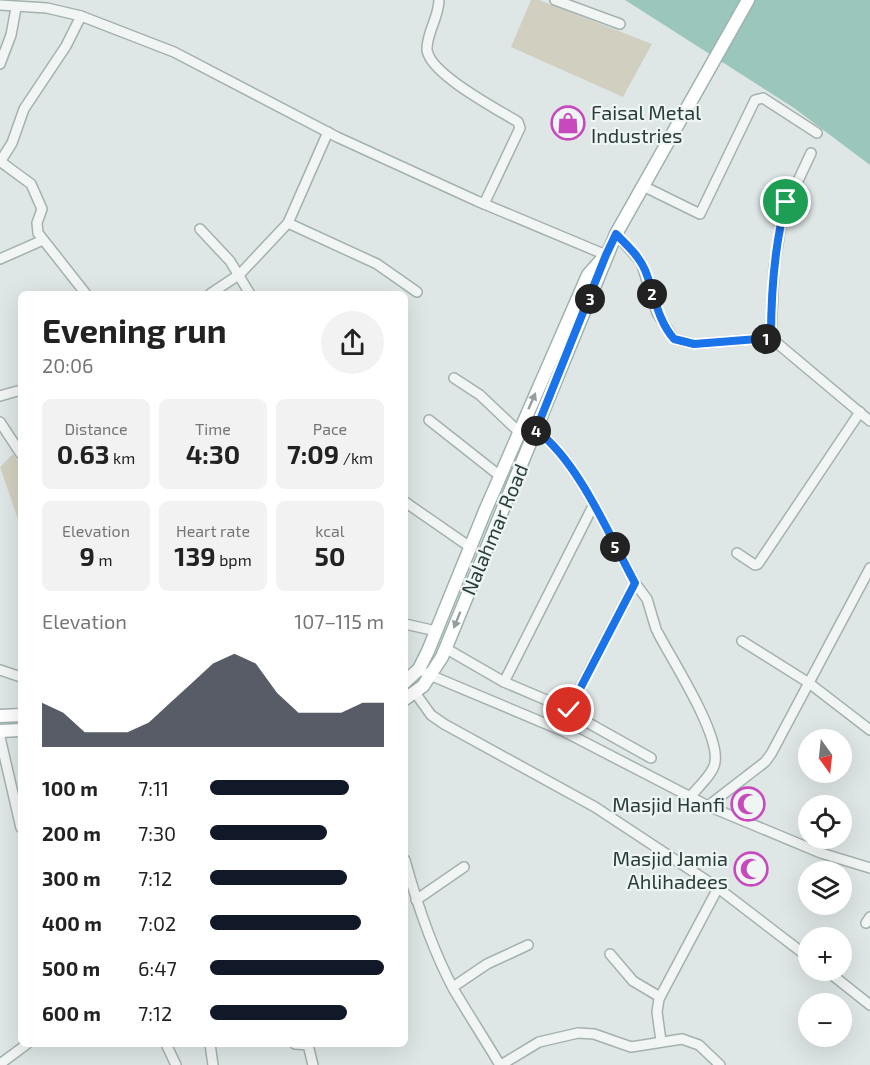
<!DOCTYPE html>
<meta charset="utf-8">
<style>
body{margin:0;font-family:"Exo 2",sans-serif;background:#f2f2f2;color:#222;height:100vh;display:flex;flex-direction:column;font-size:22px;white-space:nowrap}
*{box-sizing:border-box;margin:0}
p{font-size:20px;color:#767676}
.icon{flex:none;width:33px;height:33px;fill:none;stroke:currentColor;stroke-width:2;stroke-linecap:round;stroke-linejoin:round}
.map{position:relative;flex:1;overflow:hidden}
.drawer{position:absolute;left:18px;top:291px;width:390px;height:756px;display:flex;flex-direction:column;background:#fff;border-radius:9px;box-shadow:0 6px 24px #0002}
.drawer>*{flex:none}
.needle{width:39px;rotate:165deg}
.buttons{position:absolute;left:798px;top:729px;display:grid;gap:12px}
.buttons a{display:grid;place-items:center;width:54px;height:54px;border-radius:50%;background:#fff;box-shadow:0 6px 24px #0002;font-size:30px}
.pin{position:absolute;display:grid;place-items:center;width:51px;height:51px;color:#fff;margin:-26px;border:3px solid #fff;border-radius:50%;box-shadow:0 2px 6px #0007}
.km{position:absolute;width:30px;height:30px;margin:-15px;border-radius:50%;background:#222;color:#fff;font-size:16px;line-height:30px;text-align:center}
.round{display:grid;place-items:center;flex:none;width:63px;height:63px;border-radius:32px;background:#f2f2f2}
.headline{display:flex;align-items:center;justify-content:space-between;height:102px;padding:0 24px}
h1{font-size:33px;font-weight:700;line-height:45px}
.metrics{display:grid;grid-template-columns:repeat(3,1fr);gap:9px;height:102px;padding:6px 24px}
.metrics div{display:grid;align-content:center;border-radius:9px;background:#f2f2f2;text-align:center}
.metrics b{font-size:26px;font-weight:700}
.metrics small{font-size:16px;font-weight:400}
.metrics p{font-size:16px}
.chart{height:168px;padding:12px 24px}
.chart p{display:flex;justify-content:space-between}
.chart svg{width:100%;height:108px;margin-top:6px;fill:#111827;opacity:.7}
ul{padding:0 24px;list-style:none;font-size:20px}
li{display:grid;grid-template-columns:96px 72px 1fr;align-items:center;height:45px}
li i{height:15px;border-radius:8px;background:#111827}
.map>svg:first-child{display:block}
.green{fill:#d1d0c0}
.water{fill:#9bc6bb}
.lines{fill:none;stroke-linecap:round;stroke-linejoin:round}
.minor-casing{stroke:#a4b1af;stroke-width:12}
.major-casing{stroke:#9eb2af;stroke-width:15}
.minor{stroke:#f1f6f5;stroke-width:9}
.major{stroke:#fff;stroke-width:12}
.oneway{fill:#949e9c}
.route-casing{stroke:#fff;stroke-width:12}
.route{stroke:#1a73e8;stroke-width:8}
.labels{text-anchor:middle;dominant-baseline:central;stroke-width:4.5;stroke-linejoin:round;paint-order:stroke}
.poi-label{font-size:20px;fill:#283d3a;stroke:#eef5f3;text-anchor:end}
.street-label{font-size:20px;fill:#283d3a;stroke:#eef5f3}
</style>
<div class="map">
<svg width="870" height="1065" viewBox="0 0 870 1065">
<rect width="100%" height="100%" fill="#dee7e6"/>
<g class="green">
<path d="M531,0h8l113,44 -29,53 -112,-50z"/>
<path d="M13,454l8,11v63l-21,-61z"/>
</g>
<path class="water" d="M625,0h245v165l-76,-57z"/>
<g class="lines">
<defs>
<g id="minor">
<path d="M439,0c0,17 -13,34 -12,50 3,24 70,59 91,72l2,6 -36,76"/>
<path d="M555,0l65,24"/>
<path d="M0,5l47,3 34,8 93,36 163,85 140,64 129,54"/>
<path d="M0,64l11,-29 5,-27"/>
<path d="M811,153l-28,60 -9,55 -3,70 99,83"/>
<path d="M0,162l12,-19 12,-34 42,-63 15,-30"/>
<path d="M1,162l30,22 11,25 -5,14 1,10 48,61"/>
<path d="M643,186l57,28 55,-114 8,-2 54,35"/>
<path d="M288,223l89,41 40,28"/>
<path d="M200,229l30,32 20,33"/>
<path d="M616,234l25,28 16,51 17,26 20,5 77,-6"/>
<path d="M0,259l43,-19"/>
<path d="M210,294l30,-20 48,-51 40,-91"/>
<path d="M454,378l26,17 39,37"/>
<path d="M0,396l21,-6"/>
<path d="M429,420l71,56"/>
<path d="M0,422l21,32"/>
<path d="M536,430c43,32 73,105 99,153"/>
<path d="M405,502l65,45"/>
<path d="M737,553l18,12 3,-1 102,-152"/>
<path d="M405,624l31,7"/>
<path d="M658,633c14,27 62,101 57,129 -1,11 -17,25 -24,34"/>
<path d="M742,641l67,42 61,47"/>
<path d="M445,648l59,34 47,20 100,56"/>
<path d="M0,670l21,7"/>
<path d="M425,673l138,58 145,75 113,47 49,15"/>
<path d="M504,682l89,-176"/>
<path d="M416,694l15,21 13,9 151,83 123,81 90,69"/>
<path d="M568,711l67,-128 12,16 9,30"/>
<path d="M0,737l21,91"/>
<path d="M708,806l57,-44 6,-8 99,-186"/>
<path d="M405,860c12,44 27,89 49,130 15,25 31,50 46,75"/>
<path d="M416,900l48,-33"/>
<path d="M866,923l4,-6"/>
<path d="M610,954l23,27 27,16"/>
<path d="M826,970l44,35"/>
<path d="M453,987l34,-23 41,-19"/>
<path d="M661,1041l-4,-29 2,-13 59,-111"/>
<path d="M166,1044l10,21"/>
<path d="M210,1044l3,21"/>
<path d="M295,1044l13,1 5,20"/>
<path d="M0,1064l27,-20"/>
<path d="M501,1065l38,-23 39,-9 16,1 37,13 51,-8 17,6 21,20"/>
</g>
<g id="major">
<path d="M405,682l14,-13 9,-18 57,-140 103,-236 15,-17"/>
<path d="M405,699l18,-13 19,-29 174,-423 132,-234"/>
<path d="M0,716l21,-1"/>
<path d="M0,731l21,-1"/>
</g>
</defs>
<use href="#minor" class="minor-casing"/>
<use href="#major" class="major-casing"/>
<use href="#minor" class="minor"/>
<use href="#major" class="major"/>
</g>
<defs><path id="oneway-solid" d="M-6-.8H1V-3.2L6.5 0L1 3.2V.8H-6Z" transform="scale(1.5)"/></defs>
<g class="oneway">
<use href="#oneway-solid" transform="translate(532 401) rotate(-66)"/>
<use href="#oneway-solid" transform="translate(457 620) rotate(112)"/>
</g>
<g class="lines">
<defs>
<path id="route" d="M569,710l66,-127c-26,-48 -56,-121 -99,-153l70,-175 10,-21c11,11 23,22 29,36 10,24 11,48 29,69l20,5 77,-6c0,-45 3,-91 15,-136"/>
</defs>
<use href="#route" class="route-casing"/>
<use href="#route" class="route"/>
</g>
<defs>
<symbol id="shop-ring" viewBox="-11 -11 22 22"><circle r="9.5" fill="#eef5f3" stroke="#c749bd" stroke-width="1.5"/><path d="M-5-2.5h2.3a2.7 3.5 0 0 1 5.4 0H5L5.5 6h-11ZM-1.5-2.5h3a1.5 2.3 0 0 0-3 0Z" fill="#c749bd"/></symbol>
<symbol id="mosque-ring" viewBox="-11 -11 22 22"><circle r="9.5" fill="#eef5f3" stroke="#c749bd" stroke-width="1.5"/><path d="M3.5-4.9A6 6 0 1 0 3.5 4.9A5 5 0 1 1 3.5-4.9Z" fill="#c749bd"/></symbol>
</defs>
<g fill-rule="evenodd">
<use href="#shop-ring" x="549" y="104" width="38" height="38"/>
<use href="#mosque-ring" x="729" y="785" width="38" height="38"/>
<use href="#mosque-ring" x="732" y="850" width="38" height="38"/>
</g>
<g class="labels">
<g class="poi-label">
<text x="591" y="112" text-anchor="start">Faisal Metal<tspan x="591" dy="23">Industries</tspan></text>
<text x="725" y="804">Masjid Hanfi</text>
<text x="728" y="858">Masjid Jamia<tspan x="728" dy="23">Ahlihadees</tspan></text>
</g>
<g class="street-label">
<text transform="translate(494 529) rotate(-67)">Nalahmar Road</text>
</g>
</g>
</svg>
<div class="buttons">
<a><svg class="needle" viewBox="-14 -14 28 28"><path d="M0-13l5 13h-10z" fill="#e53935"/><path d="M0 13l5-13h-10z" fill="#767676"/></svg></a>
<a><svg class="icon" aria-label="locate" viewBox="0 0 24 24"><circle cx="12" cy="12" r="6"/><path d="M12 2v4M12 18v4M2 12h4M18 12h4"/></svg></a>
<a><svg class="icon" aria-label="layers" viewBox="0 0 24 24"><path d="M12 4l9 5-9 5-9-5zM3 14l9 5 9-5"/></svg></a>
<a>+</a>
<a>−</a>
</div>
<div class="pin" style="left:786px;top:202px;background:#1e9e55"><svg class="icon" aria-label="arrive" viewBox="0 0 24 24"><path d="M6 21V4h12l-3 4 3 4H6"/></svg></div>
<div class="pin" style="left:569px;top:710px;background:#d93025"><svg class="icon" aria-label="check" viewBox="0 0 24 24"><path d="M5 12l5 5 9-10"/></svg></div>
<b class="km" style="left:766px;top:339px">1</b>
<b class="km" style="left:652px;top:294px">2</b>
<b class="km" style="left:590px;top:299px">3</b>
<b class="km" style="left:536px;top:431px">4</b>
<b class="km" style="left:615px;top:547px">5</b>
<section class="drawer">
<div class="headline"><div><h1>Evening run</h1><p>20:06</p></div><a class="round"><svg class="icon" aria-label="share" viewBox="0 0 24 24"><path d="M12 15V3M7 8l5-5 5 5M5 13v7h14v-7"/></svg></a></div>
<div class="metrics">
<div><p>Distance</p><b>0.63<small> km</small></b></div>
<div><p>Time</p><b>4:30</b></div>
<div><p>Pace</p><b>7:09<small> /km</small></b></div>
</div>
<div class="metrics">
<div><p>Elevation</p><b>9<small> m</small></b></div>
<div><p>Heart rate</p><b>139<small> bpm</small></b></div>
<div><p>kcal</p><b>50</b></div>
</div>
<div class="chart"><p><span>Elevation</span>107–115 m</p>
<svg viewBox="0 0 160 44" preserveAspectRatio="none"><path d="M0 44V26L10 30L20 38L30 38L40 38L50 34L60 26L70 18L80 10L90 6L100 10L110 22L120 30L130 30L140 30L150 26L160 26V44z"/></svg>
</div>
<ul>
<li><b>100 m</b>7:11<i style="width:80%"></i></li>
<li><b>200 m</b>7:30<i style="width:67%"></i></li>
<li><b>300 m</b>7:12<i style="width:79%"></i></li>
<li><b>400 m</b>7:02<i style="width:87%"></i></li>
<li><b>500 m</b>6:47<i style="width:100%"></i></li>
<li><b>600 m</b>7:12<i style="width:79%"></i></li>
</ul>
</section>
</div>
